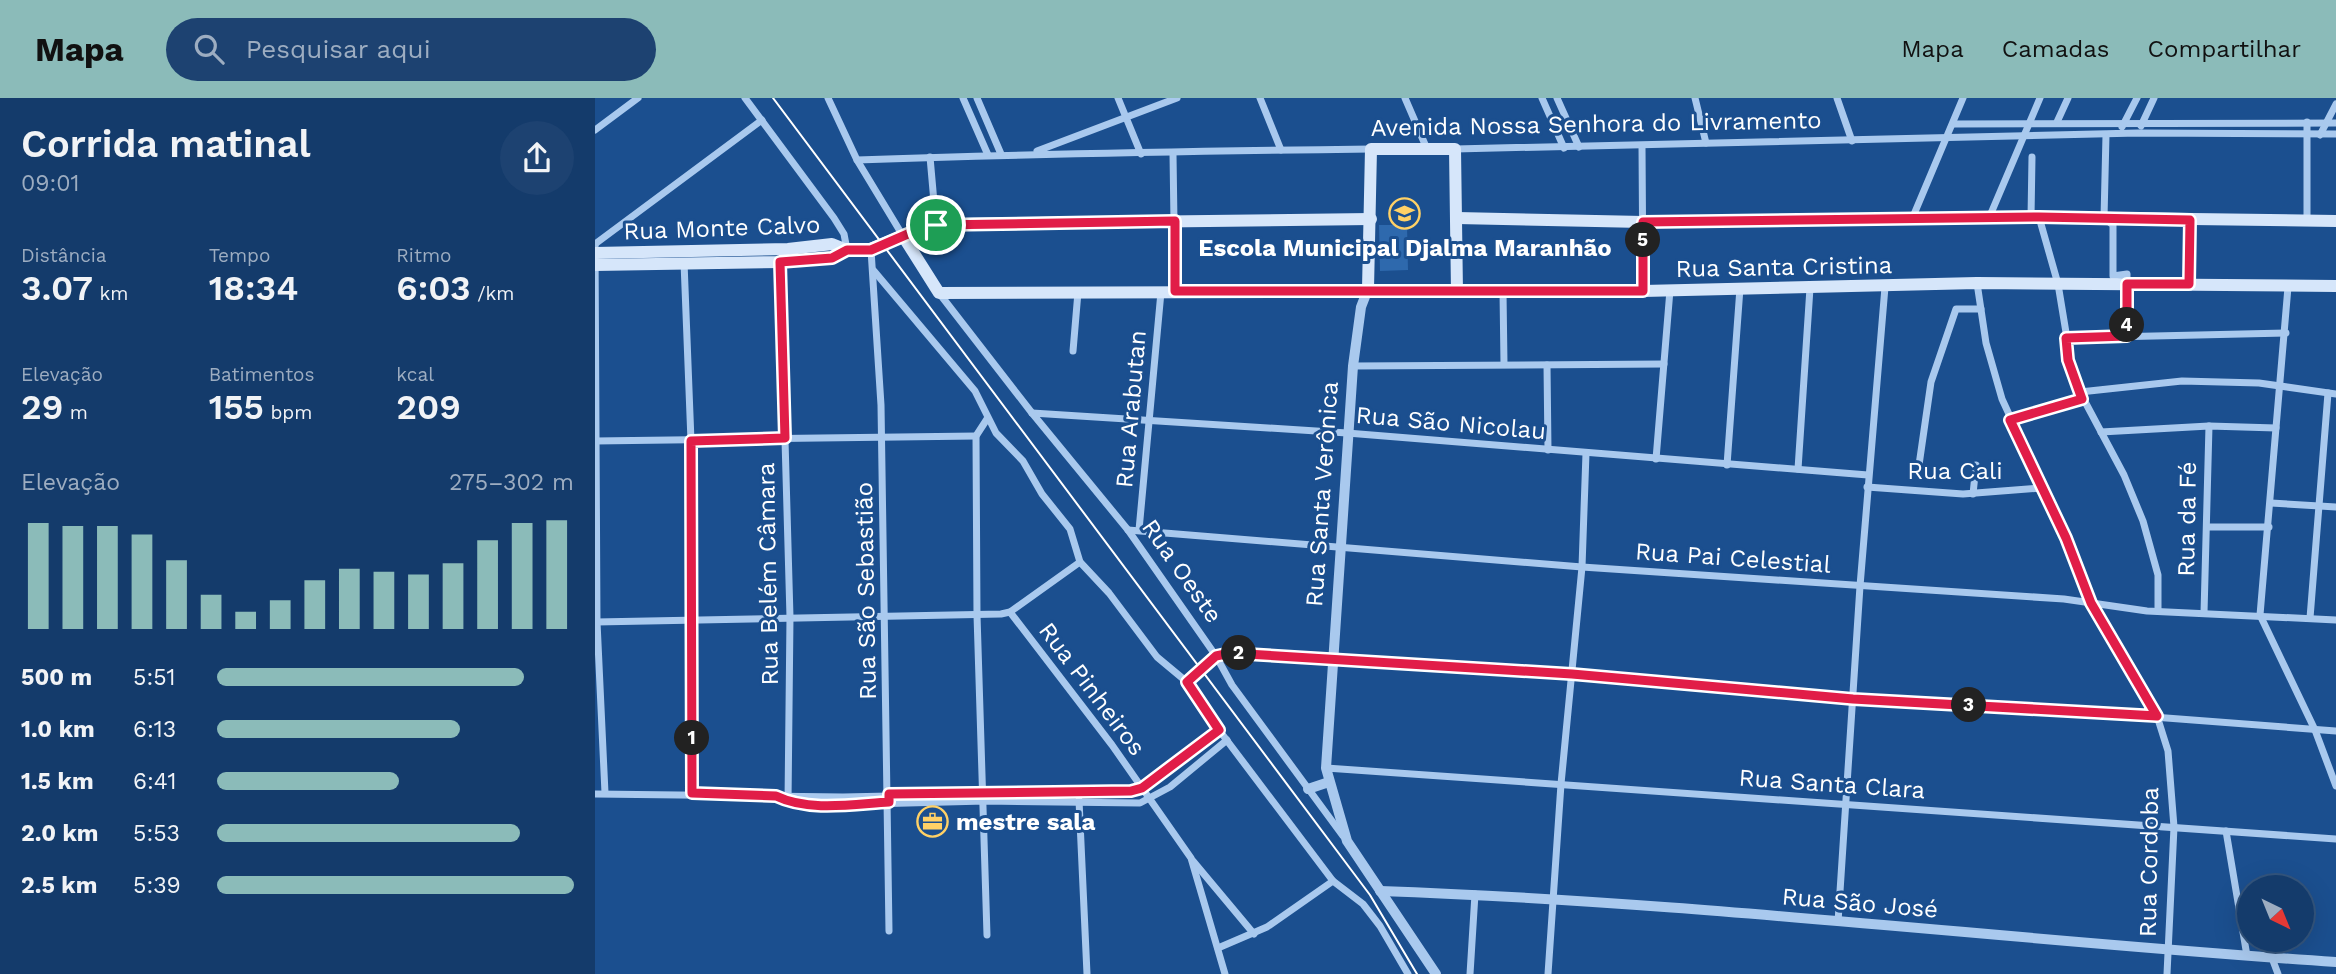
<!DOCTYPE html>
<html lang="pt">
<meta charset="utf-8">
<style>
body{margin:0;font-family:"Work Sans",sans-serif;background:#1d4271;color:#f1f3f6;height:100vh;display:flex;flex-direction:column;font-size:26px;white-space:nowrap}
*{box-sizing:border-box;margin:0}
p{font-size:23px;color:#9dadc1}
.icon{flex:none;width:38px;height:38px;fill:none;stroke:currentColor;stroke-width:2;stroke-linecap:round;stroke-linejoin:round}
.map{position:relative;flex:1;overflow:hidden}
.side{display:flex;flex-direction:column;background:#143b6b;width:595px}
.side>*{flex:none}
.needle{width:46px;rotate:137deg}
.tools{position:absolute;left:1642px;top:777px;display:grid;gap:14px}
.tools a{display:grid;place-items:center;width:77px;height:77px;border-radius:50%;background:#143b6b;box-shadow:0 7px 28px #0002,0 0 0 2px #33557e;font-size:35px}
.pin{position:absolute;display:grid;place-items:center;width:60px;height:60px;color:#fff;margin:-30px;border:4px solid #fff;border-radius:50%;box-shadow:0 2px 7px #0007}
.km{position:absolute;width:35px;height:35px;margin:-18px;border-radius:50%;background:#222;color:#fff;font-size:19px;line-height:35px;text-align:center}
.round{display:grid;place-items:center;flex:none;width:74px;height:74px;border-radius:37px;background:#1d4271}
.overview{display:flex;align-items:center;justify-content:space-between;height:119px;padding:0 21px}
h1{font-size:38px;font-weight:600;line-height:52px}
.stats{display:grid;grid-template-columns:repeat(3,1fr);gap:10px;height:119px;padding:7px 21px}
.stats div{display:grid;align-content:center}
.stats b{font-size:35px;font-weight:600}
.stats small{font-size:19px;font-weight:400}
.stats p{font-size:19px}
.chart{height:196px;padding:14px 21px}
.chart p{display:flex;justify-content:space-between}
.chart svg{width:100%;height:126px;margin-top:7px;stroke:#8bbbb9;stroke-width:6}
ul{padding:0 21px;list-style:none;font-size:23px}
li{display:grid;grid-template-columns:112px 84px 1fr;align-items:center;height:52px}
li i{height:18px;border-radius:9px;background:#8bbbb9}
header{display:flex;align-items:center;gap:42px;box-sizing:border-box;height:98px;padding:0 35px;background:#8bbbb9;color:#111}
header strong{font-size:33px}
nav{display:flex;gap:38px;margin-inline-start:auto;font-size:24px}
.search{width:490px;height:63px;background:#1d4271;display:flex;align-items:center;gap:18px;box-sizing:border-box;padding:0 24px;border-radius:38px;color:#9dadc1;font-size:26px}
main{display:flex;flex:1;min-height:0}
.map>svg:first-child{display:block}
.park{fill:#2e69ad}
.lines{fill:none;stroke-linecap:round;stroke-linejoin:round}
.minor{stroke:#a9c9ee;stroke-width:7}
.tertiary{stroke:#a9c9ee;stroke-width:10}
.secondary{stroke:#d6e6fa;stroke-width:12}
.tram{stroke:#fff;stroke-width:2}
.route-casing{stroke:#fff;stroke-width:14}
.route{stroke:#e11d48;stroke-width:9}
.labels{text-anchor:middle;dominant-baseline:central;stroke-width:6;stroke-linejoin:round;paint-order:stroke}
.street-label{font-size:24px;fill:#fff;stroke:#1b4f8f}
.poi-label{font-size:24px;font-weight:bold;fill:#fff;stroke:#1b4f8f}
</style>
<header>
<strong>Mapa</strong>
<div class="search"><svg class="icon" aria-label="search" viewBox="0 0 24 24"><circle cx="10" cy="10" r="6"/><path d="M15 15l6 6"/></svg>Pesquisar aqui</div>
<nav><a>Mapa</a><a>Camadas</a><a>Compartilhar</a></nav>
</header>
<main>
<section class="side">
<div class="overview"><div><h1>Corrida matinal</h1><p>09:01</p></div><a class="round"><svg class="icon" aria-label="share" viewBox="0 0 24 24"><path d="M12 15V3M7 8l5-5 5 5M5 13v7h14v-7"/></svg></a></div>
<div class="stats">
<div><p>Distância</p><b>3.07<small> km</small></b></div>
<div><p>Tempo</p><b>18:34</b></div>
<div><p>Ritmo</p><b>6:03<small> /km</small></b></div>
</div>
<div class="stats">
<div><p>Elevação</p><b>29<small> m</small></b></div>
<div><p>Batimentos</p><b>155<small> bpm</small></b></div>
<div><p>kcal</p><b>209</b></div>
</div>
<div class="chart"><p><span>Elevação</span>275–302 m</p>
<svg viewBox="0 0 160 44" preserveAspectRatio="none"><path d="M5 44V7M15 44V8M25 44V8M35 44V11M45 44V20M55 44V32M65 44V38M75 44V34M85 44V27M95 44V23M105 44V24M115 44V25M125 44V21M135 44V13M145 44V7M155 44V6"/></svg>
</div>
<ul>
<li><b>500 m</b>5:51<i style="width:86%"></i></li>
<li><b>1.0 km</b>6:13<i style="width:68%"></i></li>
<li><b>1.5 km</b>6:41<i style="width:51%"></i></li>
<li><b>2.0 km</b>5:53<i style="width:85%"></i></li>
<li><b>2.5 km</b>5:39<i style="width:100%"></i></li>
</ul>
</section>
<div class="map">
<svg width="1741" height="876" viewBox="0 0 1741 876">
<rect width="100%" height="100%" fill="#1b4f8f"/>
<path class="park" d="M812,127l1,45 -28,1 -1,-46z"/>
<g class="lines">
<g class="minor">
<path d="M150,0l89,120 10,16 3,16"/>
<path d="M233,0l29,62 46,76"/>
<path d="M368,0l25,57"/>
<path d="M382,0l24,56"/>
<path d="M523,0l23,56"/>
<path d="M665,0l21,52"/>
<path d="M810,0l22,51"/>
<path d="M947,0l22,50"/>
<path d="M962,0l22,49"/>
<path d="M1100,0l11,45"/>
<path d="M1242,0l15,43"/>
<path d="M1462,24l11,-24"/>
<path d="M1358,26l383,-1"/>
<path d="M1546,28l13,-28"/>
<path d="M1527,29l15,-29"/>
<path d="M0,32l43,-32"/>
<path d="M1511,37l-2,83 9,7v51l14,-2v62"/>
<path d="M1725,37l16,-31"/>
<path d="M1047,48l1,145"/>
<path d="M860,51l683,-16 198,1"/>
<path d="M442,53l140,-53"/>
<path d="M578,56l2,137"/>
<path d="M335,59l6,68"/>
<path d="M262,62c171,-6 343,-9 514,-11"/>
<path d="M1436,119l1,-60"/>
<path d="M1444,119l19,67 16,97 50,94 19,46 15,54v36"/>
<path d="M1394,120l51,-120"/>
<path d="M1317,121l51,-121"/>
<path d="M1712,123v-99"/>
<path d="M0,146l167,-124"/>
<path d="M0,147l2,377 8,171"/>
<path d="M276,152l10,155 8,526"/>
<path d="M89,164l7,179 1,352"/>
<path d="M185,164l10,355 -2,185"/>
<path d="M279,173l101,120 21,42 27,28 19,33 28,35 10,33 29,31 48,64 30,25 32,48 114,151 30,23 17,22 28,48"/>
<path d="M1382,185l9,60 16,56 64,139 25,65 66,113 11,35 6,76 -7,147"/>
<path d="M1594,186l1,-64"/>
<path d="M1693,189l-28,328 55,115 21,56"/>
<path d="M908,194l1,72"/>
<path d="M344,195l93,120 96,117 88,126 16,29 111,151"/>
<path d="M1471,240l220,-5"/>
<path d="M478,253l5,-59"/>
<path d="M952,267l1,85"/>
<path d="M758,268l311,-2"/>
<path d="M1485,294l102,-11 77,2 77,11"/>
<path d="M437,315l315,20 521,42"/>
<path d="M1415,322l72,-21"/>
<path d="M1506,334l108,-6 67,2"/>
<path d="M0,343l381,-5"/>
<path d="M1061,361l14,-169"/>
<path d="M1132,367l13,-177"/>
<path d="M1324,367l12,-83 25,-73h25"/>
<path d="M1203,371l12,-181"/>
<path d="M1272,389l96,7 79,-6"/>
<path d="M1378,396l3,-29"/>
<path d="M1676,405l65,4"/>
<path d="M1612,429h62"/>
<path d="M533,432l454,37 482,32 83,12 189,9"/>
<path d="M544,432l22,-238"/>
<path d="M415,514l102,133 79,113 34,116"/>
<path d="M1609,515l5,-187"/>
<path d="M1715,520l18,-225"/>
<path d="M1,524l405,-8 9,-2 70,-50"/>
<path d="M592,584l29,-26 13,-3 343,21 281,25 182,9 301,23"/>
<path d="M731,670l1010,71"/>
<path d="M0,696l248,3 288,-6 11,-4 77,-57"/>
<path d="M189,702l47,5 154,-4 155,2 30,-16 57,-47"/>
<path d="M484,702l8,174"/>
<path d="M1631,733l21,125"/>
<path d="M598,763l61,73"/>
<path d="M1243,824l22,-336 25,-299"/>
<path d="M392,837l-10,-320 -1,-179 11,-17"/>
<path d="M623,850l49,-21 66,-46"/>
<path d="M1677,860l6,16"/>
<path d="M875,876l5,-80"/>
<path d="M953,876l13,-190 21,-217 4,-114"/>
</g>
<g class="tertiary">
<path d="M773,191l-7,18 -8,59 -27,402 21,73 89,133"/>
<path d="M713,691l21,-7"/>
<path d="M785,793c320,11 637,50 956,71"/>
</g>
<g class="secondary">
<path d="M862,120l186,4 396,-5 297,4"/>
<path d="M308,138l36,57 704,-2 334,-8 359,3"/>
<path d="M0,155l193,-4 44,-5 15,6 18,1 62,-25 29,-2 415,-5"/>
<path d="M0,167l185,-3 52,-4 15,-8"/>
<path d="M773,191l3,-140h84l2,143"/>
</g>
<path class="tram" d="M178,0l597,797 47,79"/>
</g>
<g class="lines">
<defs>
<path id="route" d="M1444,119l151,3 -1,64h-62v52l-61,2 2,22 14,39 -72,21 56,118 25,65 66,113 -304,-17 -281,-25 -342,-21 -14,3 -29,26 32,48 -77,58 -11,3 -242,3v8c-35,2 -80,10 -113,-6l-84,-3 -1,-352 94,-3 -5,-176 52,-4 15,-8h24l46,-20 19,-5 239,-4v70h468v-69z"/>
</defs>
<use href="#route" class="route-casing"/>
<use href="#route" class="route"/>
</g>
<defs>
<symbol id="school-ring" viewBox="-11 -11 22 22"><circle r="9.5" fill="#1b4f8f" stroke="#ffd166" stroke-width="1.5"/><path d="M0-5L7-2L0 1L-7-2ZM-4 1L0 2.5L4 1V4Q0 6-4 4Z" fill="#ffd166"/></symbol>
<symbol id="office-ring" viewBox="-11 -11 22 22"><circle r="9.5" fill="#1b4f8f" stroke="#ffd166" stroke-width="1.5"/><path d="M-6-3h4V-5.5h4V-3h4V5H-6ZM-1-4.5V-3h2v-1.5ZM-6 0V1H6V0Z" fill="#ffd166"/></symbol>
</defs>
<g fill-rule="evenodd">
<use href="#school-ring" x="792" y="98" width="35" height="35"/>
<use href="#office-ring" x="320" y="706" width="35" height="35"/>
</g>
<g class="labels">
<g class="street-label">
<text transform="translate(1001 26) rotate(-1)">Avenida Nossa Senhora do Livramento</text>
<text transform="translate(127 130) rotate(-2)">Rua Monte Calvo</text>
<text transform="translate(1189 169) rotate(-1)">Rua Santa Cristina</text>
<text transform="translate(536 311) rotate(-85)">Rua Arabutan</text>
<text transform="translate(856 325) rotate(5)">Rua São Nicolau</text>
<text x="1360" y="373">Rua Cali</text>
<text transform="translate(727 396) rotate(-86)">Rua Santa Verônica</text>
<text transform="translate(1592 421) rotate(-89)">Rua da Fé</text>
<text transform="translate(1138 460) rotate(4)">Rua Pai Celestial</text>
<text transform="translate(587 473) rotate(55)">Rua Oeste</text>
<text transform="translate(173 476) rotate(-91)">Rua Belém Câmara</text>
<text transform="translate(271 493) rotate(-91)">Rua São Sebastião</text>
<text transform="translate(497 591) rotate(53)">Rua Pinheiros</text>
<text transform="translate(1237 686) rotate(4)">Rua Santa Clara</text>
<text transform="translate(1554 764) rotate(-89)">Rua Cordoba</text>
<text transform="translate(1265 805) rotate(5)">Rua São José</text>
</g>
<g class="poi-label">
<text x="810" y="150">Escola Municipal Djalma Maranhão</text>
<text x="361" y="724" text-anchor="start">mestre sala</text>
</g>
</g>
</svg>
<div class="tools">
<a><svg class="needle" viewBox="-14 -14 28 28"><path d="M0-13l5 13h-10z" fill="#e53935"/><path d="M0 13l5-13h-10z" fill="#9dadc1"/></svg></a>
</div>
<div class="pin" style="left:341px;top:127px;background:#1e9e55"><svg class="icon" aria-label="arrive" viewBox="0 0 24 24"><path d="M6 21V4h12l-3 4 3 4H6"/></svg></div>
<b class="km" style="left:97px;top:640px">1</b>
<b class="km" style="left:644px;top:555px">2</b>
<b class="km" style="left:1374px;top:607px">3</b>
<b class="km" style="left:1532px;top:227px">4</b>
<b class="km" style="left:1048px;top:142px">5</b>
</div>
</main>
